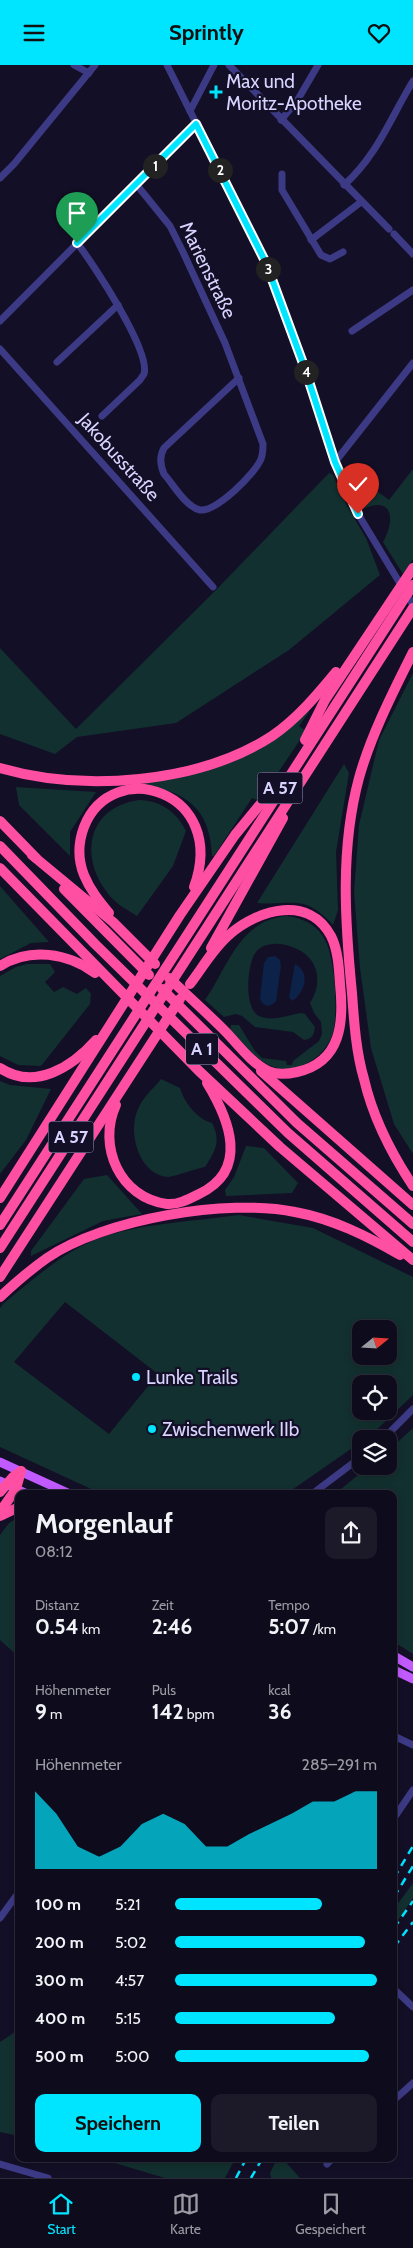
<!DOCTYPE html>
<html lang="de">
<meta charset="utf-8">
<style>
body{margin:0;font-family:Cabin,sans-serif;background:#1c1929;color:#f1f3f6;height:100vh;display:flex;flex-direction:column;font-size:19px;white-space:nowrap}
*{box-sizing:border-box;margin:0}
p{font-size:16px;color:#9b9ba3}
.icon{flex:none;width:28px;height:28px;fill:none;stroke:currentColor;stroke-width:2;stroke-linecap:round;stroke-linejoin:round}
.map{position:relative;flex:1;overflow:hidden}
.drawer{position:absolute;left:15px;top:1425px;width:382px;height:672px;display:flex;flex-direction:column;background:#0e0b1c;border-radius:10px;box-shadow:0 2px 8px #0003,0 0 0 1px #2e2b3b}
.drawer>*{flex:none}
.needle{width:32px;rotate:72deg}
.controls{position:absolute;left:352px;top:1255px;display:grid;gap:10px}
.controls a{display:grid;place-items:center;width:45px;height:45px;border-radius:10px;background:#0e0b1c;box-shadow:0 2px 8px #0003,0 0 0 1px #2e2b3b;font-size:25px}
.pin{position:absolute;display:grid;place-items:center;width:42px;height:42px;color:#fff;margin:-51px -21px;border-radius:50% 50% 50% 0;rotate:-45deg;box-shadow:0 0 5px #0007}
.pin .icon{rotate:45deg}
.km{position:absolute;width:25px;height:25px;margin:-12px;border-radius:50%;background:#222;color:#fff;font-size:14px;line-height:25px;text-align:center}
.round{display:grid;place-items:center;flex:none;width:52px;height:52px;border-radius:10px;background:#1c1929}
.overview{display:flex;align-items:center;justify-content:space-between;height:85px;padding:0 20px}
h1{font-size:28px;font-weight:700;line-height:38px}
.figures{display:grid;grid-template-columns:repeat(3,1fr);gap:8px;height:85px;padding:5px 20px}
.figures div{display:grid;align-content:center}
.figures b{font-size:21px;font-weight:700}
.figures small{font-size:14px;font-weight:400}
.figures p{font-size:14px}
.chart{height:140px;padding:10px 20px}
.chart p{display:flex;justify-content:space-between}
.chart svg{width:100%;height:90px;margin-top:5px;fill:#00e5ff;opacity:.7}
.button{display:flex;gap:10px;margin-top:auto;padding:10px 20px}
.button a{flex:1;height:58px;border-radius:10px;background:#00e5ff;color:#111;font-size:20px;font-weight:700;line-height:58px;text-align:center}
.button a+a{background:#1c1929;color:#f1f3f6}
ul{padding:0 20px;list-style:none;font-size:16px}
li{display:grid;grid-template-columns:80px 60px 1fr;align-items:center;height:38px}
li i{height:12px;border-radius:6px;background:#00e5ff}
header{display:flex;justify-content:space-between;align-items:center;height:65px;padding:0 20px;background:#00e5ff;color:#111;font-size:22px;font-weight:700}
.tabs{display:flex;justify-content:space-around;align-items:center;height:70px;border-top:1px solid #2e2b3b;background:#0e0b1c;font-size:14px;color:#9b9ba3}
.tabs a{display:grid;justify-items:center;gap:2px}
.tabs .active{color:#00e5ff}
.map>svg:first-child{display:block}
.green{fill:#12302f;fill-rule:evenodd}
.water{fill:#0c2248}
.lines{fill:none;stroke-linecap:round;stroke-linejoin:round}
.minor{stroke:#3d3a85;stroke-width:7}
.major{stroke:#c25bff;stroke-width:9}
.highway{stroke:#ff4fa3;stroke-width:10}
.rail{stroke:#00e5ff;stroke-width:2.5;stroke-dasharray:8 6;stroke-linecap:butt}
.route-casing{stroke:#fff;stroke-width:10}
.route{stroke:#00e5ff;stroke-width:6}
.poi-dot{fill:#00e5ff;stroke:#130f26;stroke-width:2}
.labels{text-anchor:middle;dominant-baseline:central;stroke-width:4.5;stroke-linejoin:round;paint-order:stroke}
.shield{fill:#130f26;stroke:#9e99be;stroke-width:1}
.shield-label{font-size:18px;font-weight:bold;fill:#d9d4ff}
.poi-label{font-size:19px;fill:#d9d4ff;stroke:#130f26;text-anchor:start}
.street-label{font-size:19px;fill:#d9d4ff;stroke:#130f26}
</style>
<header><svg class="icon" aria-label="menu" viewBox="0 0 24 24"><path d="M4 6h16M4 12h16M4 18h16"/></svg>Sprintly<svg class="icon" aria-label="heart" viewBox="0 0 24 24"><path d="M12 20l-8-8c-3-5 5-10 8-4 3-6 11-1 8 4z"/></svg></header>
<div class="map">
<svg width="413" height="2113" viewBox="0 0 413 2113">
<rect width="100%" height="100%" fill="#130f26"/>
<g class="green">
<path d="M413,404v90l-10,15 -20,-32c12,-21 11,-47 -20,-33l14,-18 12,9z"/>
<path d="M329,408l4,2 14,31 19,32 14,37 -91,75 -113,73 -99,14 -22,17 -55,-20v-86l76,81 139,-138z"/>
<path d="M413,608v481l-19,-30 -23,-76 -11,-80 -6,-76 5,-67 20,-85z"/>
<path d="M309,644v3l-10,14 7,5 -47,70 -7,-3 -38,58h-2c-2,-49 -27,-66 -74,-71v-3l74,-14z"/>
<path d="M344,699l5,9 -13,79 2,58 -5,15c-30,-32 -39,-19 -76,-22z"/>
<path d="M16,722l80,5 -26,40v24l-51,-51z"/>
<path d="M139,735c22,1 37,11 47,31l-13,35 -36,50c-7,-5 -16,-9 -22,-15 -36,-35 -33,-93 24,-101z"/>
<path d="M0,821l49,56 -18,1 -31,16z"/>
<path d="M287,851c17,2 32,10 39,26 9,18 13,75 6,94 -9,22 -34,38 -58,31 -17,-5 -31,-25 -44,-37l1,-5h8l16,26 7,7 24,3 1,4h5l1,-4 26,-20 3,-7 -1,-12 -7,-9 -4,-10c8,-13 11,-29 1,-43 -11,-15 -46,-25 -57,-5 -7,14 -10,53 5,61 12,6 30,-1 42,-3l4,1 10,13c-1,8 -3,12 -11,13l-11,-8 -38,-5 -13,-11 -6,-2 -12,3 -19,-17c23,-33 34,-80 82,-84z"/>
<path d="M27,899h23l5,8 -10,10 9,10 9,-5 14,7 9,-6 5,6 -1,10 -49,62 -23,-1 -18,-9v-80l16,-9z"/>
<path d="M161,1014l19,9c4,14 17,31 32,35 9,18 4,27 -7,44 -7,1 -32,10 -37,10 -29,-2 -41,-45 -30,-68 4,-11 16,-21 23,-30z"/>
<path d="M0,1016l10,4 41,4 -25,51 -26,34z"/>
<path d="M246,1081l18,2 34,35 -6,10 -66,3 -1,-6 9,-13z"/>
<path d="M107,1110l35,39 -39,7 -72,35v-5l53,-72z"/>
<path d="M239,1150l74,13 100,49v118l-46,44h-6v3l-75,52h-184l-102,-47v-139l4,-5c31,-25 63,-55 102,-67 41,-13 91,-15 133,-21zM65,1237l93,72 -49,60 -95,-72zM361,1264h28v27h-28zM361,1319h28v27h-28z"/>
<path d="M413,1363v226l-19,-12v-148h-59l34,-28h20v-16z"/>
<path d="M19,1452v140l-19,-17v-105l9,-12z"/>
<path d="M413,1818v15l-19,28v-17z"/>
<path d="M18,1965l1,1v105l-19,-4v-90z"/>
<path d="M101,2094h134l-10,19h-60z"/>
<path d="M277,2094h6l17,19h-29l-1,-5z"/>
</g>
<g class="water">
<path d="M275,891l5,4 1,6 -5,35c-6,7 -12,6 -16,-2l4,-36 4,-6z"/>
<path d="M295,899c16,8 10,29 -3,37l-3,-4z"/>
</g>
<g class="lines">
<g class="minor">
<path d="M74,0l15,8"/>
<path d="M167,0l99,198 38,103 31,96 17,42 61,101"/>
<path d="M229,0l160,164"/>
<path d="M190,46l24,-46"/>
<path d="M281,55l16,-19 21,-36"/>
<path d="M282,109v16l39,65 9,4 13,-7"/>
<path d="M0,113l14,-14 81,-99"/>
<path d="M136,119l34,42 13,26 42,91 38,101c0,5 0,10 -2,15 -6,15 -45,53 -61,51 -14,-3 -27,-26 -36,-36 -4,-9 -5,-17 0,-26l75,-70"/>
<path d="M344,120c33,-29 47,-68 69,-104"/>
<path d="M394,169l19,20"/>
<path d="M311,175l50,-38"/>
<path d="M77,178c15,19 74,108 67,131 -1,2 -3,4 -4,6l-38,36"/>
<path d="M0,256l196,-197"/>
<path d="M352,266l61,-41"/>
<path d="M0,284l213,238"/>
<path d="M57,297l61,-57"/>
<path d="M335,397l78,-99"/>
<path d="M383,1374l30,-30"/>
<path d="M312,1429l49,-37"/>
<path d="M394,1671l19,9"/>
<path d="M394,1753l19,-28"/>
<path d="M0,1853l19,-26"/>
<path d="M394,1924l19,18"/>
<path d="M394,2035l19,-17"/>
<path d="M0,2099l48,14"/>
<path d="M327,2099l5,-5"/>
</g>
<g class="major">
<path d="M0,1397l70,32"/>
<path d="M0,1416l27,13"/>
<path d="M394,1591l19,11"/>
<path d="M394,1605l19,9"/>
</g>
<g class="highway">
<path d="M413,587c-20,40 -42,83 -54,126 -19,70 -14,144 -7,215 2,28 4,59 12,86 9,39 27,74 49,107"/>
<path d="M305,675l20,-40 88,-132"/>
<path d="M0,703c83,24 198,16 272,-32 25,-17 45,-41 64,-64"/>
<path d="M0,756l36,37"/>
<path d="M0,781l95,98 193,189 125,109"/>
<path d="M32,790l81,67 42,42"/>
<path d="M0,803l198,202 82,77 133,113"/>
<path d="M64,824l85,86"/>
<path d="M109,848c-9,-11 -19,-23 -25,-38 -6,-15 -6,-32 0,-48 28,-72 145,-36 110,60"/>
<path d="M211,883l72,-130"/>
<path d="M0,901c30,-19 68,-13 95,7"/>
<path d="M169,913c18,17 37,34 55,52 13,13 27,33 44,41 9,4 20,3 29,1 45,-10 47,-51 43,-88 -1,-16 -2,-34 -9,-48 -22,-41 -72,-27 -101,-2 -16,13 -27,33 -40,50"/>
<path d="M162,924l135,134 116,101"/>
<path d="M0,1003c35,23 72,-1 96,-28"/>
<path d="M261,1006l152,134"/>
<path d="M116,1040c-19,41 4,93 51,99 11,1 22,-5 32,-10 51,-24 30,-75 8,-111"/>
<path d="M0,1133l180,-283 55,-80 37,-45"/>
<path d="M0,1160l413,-640"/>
<path d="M0,1183l413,-640"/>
<path d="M0,1212l180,-278"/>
<path d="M0,1232c15,-14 30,-27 47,-39 57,-39 181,-60 248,-46 38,7 72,24 105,43"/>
<path d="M0,1427l13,-15 8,-6"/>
<path d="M0,1447l16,-23 5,-18"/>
<path d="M0,1451l19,-9"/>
</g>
<g class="rail">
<path d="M394,1813l19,-32"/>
<path d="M394,1832l19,-31"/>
<path d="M394,1863l19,-27"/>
<path d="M394,1882l19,-25"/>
<path d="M236,2113l10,-19"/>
<path d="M251,2113l11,-19"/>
</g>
</g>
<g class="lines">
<defs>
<path id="route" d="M77,178l119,-119 70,139 38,103 31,96 23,52"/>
</defs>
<use href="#route" class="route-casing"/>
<use href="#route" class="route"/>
</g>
<g class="poi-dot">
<path d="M213.5 19.5h5v5h5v5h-5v5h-5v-5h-5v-5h5z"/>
<circle cx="136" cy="1312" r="5"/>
<circle cx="152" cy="1364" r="5"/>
</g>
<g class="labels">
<g class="shield">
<rect x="257.5" y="707.5" width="45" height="31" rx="4"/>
<rect x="186" y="968.5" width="32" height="31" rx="4"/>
<rect x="48.5" y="1056.5" width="45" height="31" rx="4"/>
</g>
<g class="shield-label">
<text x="280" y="723">A 57</text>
<text x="202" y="984">A 1</text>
<text x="71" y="1072">A 57</text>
</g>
<g class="poi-label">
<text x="226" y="16">Max und<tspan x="226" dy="22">Moritz-Apotheke</tspan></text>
<text x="146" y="1312">Lunke Trails</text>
<text x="162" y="1364">Zwischenwerk IIb</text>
</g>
<g class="street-label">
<text transform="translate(208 205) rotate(64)">Marienstraße</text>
<text transform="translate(119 392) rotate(48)">Jakobusstraße</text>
</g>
</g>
</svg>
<div class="controls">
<a><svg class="needle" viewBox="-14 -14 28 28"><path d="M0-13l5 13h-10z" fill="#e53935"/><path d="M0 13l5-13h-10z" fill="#9b9ba3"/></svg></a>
<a><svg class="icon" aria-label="locate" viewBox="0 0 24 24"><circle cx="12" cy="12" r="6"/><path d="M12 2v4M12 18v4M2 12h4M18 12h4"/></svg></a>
<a><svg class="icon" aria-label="layers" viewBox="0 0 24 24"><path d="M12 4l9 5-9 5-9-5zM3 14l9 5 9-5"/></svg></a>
</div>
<div class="pin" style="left:77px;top:178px;background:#1e9e55"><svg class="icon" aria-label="arrive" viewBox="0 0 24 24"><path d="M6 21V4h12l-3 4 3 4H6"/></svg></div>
<div class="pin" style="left:358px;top:449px;background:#d93025"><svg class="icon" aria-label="check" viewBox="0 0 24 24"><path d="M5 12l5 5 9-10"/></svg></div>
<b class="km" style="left:155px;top:101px">1</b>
<b class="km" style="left:220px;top:105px">2</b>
<b class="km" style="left:268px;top:204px">3</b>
<b class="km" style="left:306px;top:307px">4</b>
<section class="drawer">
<div class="overview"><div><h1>Morgenlauf</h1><p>08:12</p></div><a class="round"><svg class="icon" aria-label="share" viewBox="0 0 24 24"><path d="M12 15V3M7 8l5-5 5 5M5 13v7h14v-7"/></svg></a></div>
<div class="figures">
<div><p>Distanz</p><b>0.54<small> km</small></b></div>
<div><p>Zeit</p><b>2:46</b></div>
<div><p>Tempo</p><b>5:07<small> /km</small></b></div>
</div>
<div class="figures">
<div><p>Höhenmeter</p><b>9<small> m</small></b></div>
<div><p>Puls</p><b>142<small> bpm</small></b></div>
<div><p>kcal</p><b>36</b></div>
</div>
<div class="chart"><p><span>Höhenmeter</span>285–291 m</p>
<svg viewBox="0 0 160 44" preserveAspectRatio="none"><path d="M0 44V6L10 17L20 33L30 38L40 33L50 22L60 17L70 22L80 33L90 33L100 27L110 22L120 17L130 11L140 11L150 6L160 6V44z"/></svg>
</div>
<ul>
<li><b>100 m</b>5:21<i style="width:73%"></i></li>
<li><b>200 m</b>5:02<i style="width:94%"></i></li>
<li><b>300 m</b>4:57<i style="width:100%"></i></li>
<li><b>400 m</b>5:15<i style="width:79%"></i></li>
<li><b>500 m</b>5:00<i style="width:96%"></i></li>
</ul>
<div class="button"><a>Speichern</a><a>Teilen</a></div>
</section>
</div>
<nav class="tabs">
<a class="active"><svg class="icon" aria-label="home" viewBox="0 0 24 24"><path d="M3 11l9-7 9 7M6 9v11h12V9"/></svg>Start</a>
<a><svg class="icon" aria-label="map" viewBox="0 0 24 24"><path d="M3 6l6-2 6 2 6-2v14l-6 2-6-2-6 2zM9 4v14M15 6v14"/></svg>Karte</a>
<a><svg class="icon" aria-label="saved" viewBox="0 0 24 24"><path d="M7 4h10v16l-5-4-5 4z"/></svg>Gespeichert</a>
</nav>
